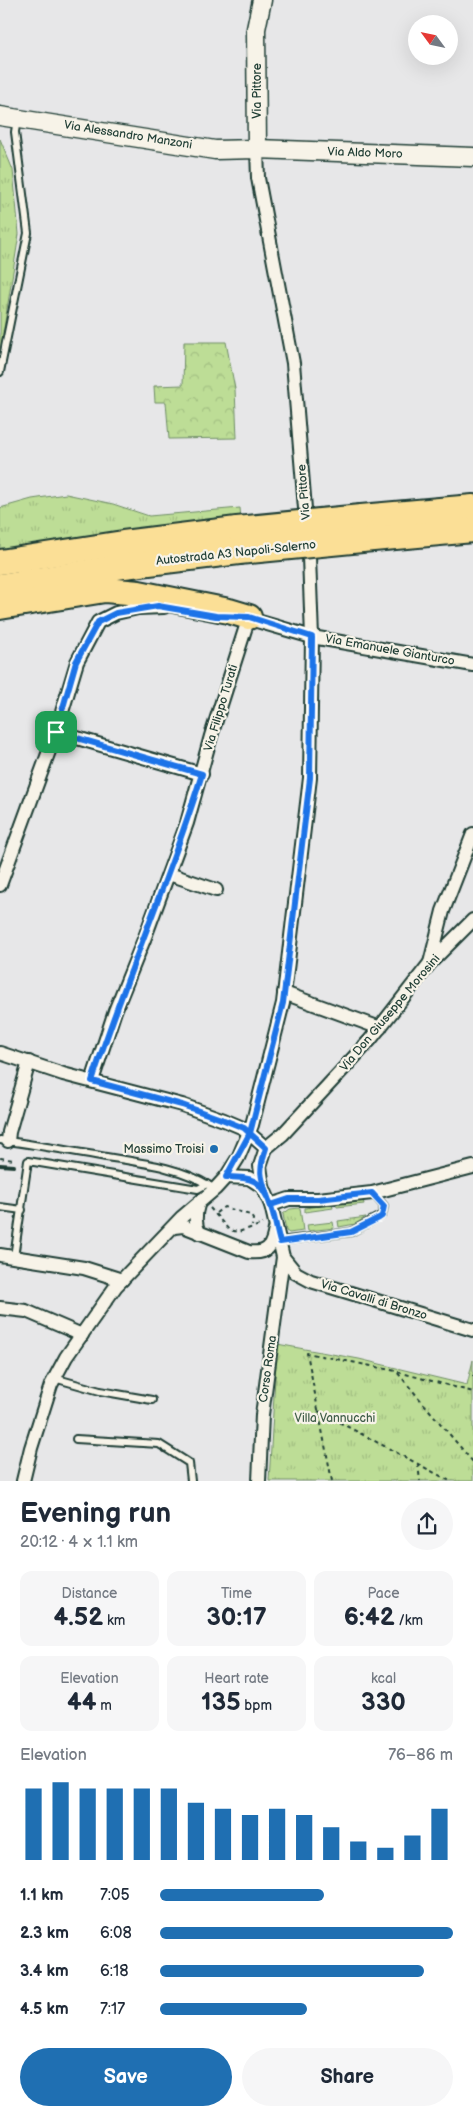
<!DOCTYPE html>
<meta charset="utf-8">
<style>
body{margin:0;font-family:"Balsamiq Sans",sans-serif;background:#f6f6f7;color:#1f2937;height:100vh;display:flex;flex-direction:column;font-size:19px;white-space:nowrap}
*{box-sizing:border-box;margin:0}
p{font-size:16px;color:#747a83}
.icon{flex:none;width:28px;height:28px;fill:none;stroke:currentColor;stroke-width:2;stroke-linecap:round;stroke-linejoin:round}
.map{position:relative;height:1481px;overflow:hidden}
.drawer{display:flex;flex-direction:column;background:#fff;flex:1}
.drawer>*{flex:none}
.needle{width:32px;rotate:303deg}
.fabs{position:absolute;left:408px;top:15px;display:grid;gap:10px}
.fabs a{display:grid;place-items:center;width:50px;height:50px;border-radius:50%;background:#fff;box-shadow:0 5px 20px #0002;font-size:25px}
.pin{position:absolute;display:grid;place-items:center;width:42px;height:42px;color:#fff;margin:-21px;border-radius:10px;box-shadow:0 2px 8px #0006}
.round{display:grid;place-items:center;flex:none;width:52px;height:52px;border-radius:26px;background:#f6f6f7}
.head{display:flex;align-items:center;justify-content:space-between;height:85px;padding:0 20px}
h1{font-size:28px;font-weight:600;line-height:38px}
.figures{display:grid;grid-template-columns:repeat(3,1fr);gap:8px;height:85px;padding:5px 20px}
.figures div{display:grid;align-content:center;border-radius:12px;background:#f6f6f7;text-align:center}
.figures b{font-size:25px;font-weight:600}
.figures small{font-size:14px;font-weight:400}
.figures p{font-size:14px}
.chart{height:140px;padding:10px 20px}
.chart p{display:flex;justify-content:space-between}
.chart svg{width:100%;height:90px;margin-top:5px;stroke:#1f6fb2;stroke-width:6}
.cta{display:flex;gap:10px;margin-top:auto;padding:10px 20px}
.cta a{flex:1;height:58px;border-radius:30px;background:#1f6fb2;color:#fff;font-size:20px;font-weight:600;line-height:58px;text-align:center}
.cta a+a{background:#f6f6f7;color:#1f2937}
ul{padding:0 20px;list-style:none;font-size:16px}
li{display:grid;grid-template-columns:80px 60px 1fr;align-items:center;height:38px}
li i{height:12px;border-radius:6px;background:#1f6fb2}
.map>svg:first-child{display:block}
.grass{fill:url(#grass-tufts);stroke:#6e8d65}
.forest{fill:url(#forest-crowns);stroke:#6e8d65}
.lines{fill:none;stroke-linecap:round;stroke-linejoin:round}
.lane-casing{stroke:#1f3d34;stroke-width:10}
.street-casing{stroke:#1f3d34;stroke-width:16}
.secondary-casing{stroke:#1f3d34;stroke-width:21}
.highway-casing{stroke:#1f3d34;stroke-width:28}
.path{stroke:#1f3d34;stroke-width:2;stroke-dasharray:4 4;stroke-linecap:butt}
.lane{stroke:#f7f3e8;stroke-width:6}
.street{stroke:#f7f3e8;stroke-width:12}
.secondary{stroke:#f7f3e8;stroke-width:18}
.highway{stroke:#fbdf96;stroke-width:24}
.rail{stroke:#1f3d34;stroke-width:4}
.highway-bridge-casing{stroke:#1f3d34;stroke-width:28;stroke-linecap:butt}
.highway-bridge{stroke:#fbdf96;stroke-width:24}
.route-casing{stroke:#fff;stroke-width:10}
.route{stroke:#1a73e8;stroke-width:6}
.poi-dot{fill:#1f6fb2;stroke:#f7f3e8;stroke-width:2}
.labels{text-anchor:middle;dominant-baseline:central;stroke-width:4.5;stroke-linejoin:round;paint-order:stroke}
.street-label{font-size:12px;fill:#1f3d34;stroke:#f7f3e8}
.poi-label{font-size:12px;fill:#1f3d34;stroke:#f7f3e8;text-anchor:end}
.park-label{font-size:12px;fill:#3f5d48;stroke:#f7f3e8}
</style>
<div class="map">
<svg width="473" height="1481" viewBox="0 0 473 1481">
<defs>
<pattern id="grass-tufts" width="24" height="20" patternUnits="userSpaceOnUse" patternTransform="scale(1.25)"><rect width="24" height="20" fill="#bddd96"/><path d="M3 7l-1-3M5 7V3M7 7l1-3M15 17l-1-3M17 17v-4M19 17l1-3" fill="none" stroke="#a2bf82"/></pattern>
<pattern id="forest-crowns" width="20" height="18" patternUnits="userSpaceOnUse" patternTransform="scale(1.25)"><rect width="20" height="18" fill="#bddd96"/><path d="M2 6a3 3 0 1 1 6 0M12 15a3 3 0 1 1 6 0" fill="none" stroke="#a2bf82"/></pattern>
</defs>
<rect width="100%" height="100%" fill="#e7e7e8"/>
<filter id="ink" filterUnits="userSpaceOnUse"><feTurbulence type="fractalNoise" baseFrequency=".02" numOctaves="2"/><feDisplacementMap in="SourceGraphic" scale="10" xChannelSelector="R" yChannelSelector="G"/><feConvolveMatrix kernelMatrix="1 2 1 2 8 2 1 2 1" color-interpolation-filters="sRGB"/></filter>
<g filter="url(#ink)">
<g class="grass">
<path d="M0,139l13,31 6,64 -19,119z"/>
<path d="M66,494l47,10 36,12 91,-8 1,11 -241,31v-42l32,-9z"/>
<path d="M363,1200l1,4 -27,3 -1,-4z"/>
<path d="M332,1204l1,4 -28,4v-4z"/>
<path d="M300,1208l3,23 -14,2 -3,-2 -3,-17 7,-5z"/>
<path d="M366,1217l-11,7 -16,3 -1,-6z"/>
<path d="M333,1222l1,6 -26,3 -1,-6z"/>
<path d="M277,1344l82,15 108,26 6,-25v121h-204z"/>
</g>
<path class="forest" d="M184,342h42l9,47 2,49 -68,1 -3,-37h-11l-1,-16 29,-1z"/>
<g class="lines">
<defs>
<g id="lane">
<path d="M0,372l28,-139 -13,-101 2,-13"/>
<path d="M0,1140c32,4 64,10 95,15 38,7 82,10 115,31"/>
<path d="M0,1207l22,3"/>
<path d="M280,1241l71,-9 31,-17 2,-9 -11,-13"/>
<path d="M14,1257l14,-96 170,28 9,-5"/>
<path d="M54,1378l46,13 52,9"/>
<path d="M76,1439l83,5 30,19 2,18"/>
</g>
<g id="street">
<path d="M243,617l69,20 161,28"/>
<path d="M56,732l146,42"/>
<path d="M169,874l47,16"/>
<path d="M0,885l56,-153 21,-70 21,-40 18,-9 22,-5 26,-1"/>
<path d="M430,963l13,-52 30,-77"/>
<path d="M284,993l96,35"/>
<path d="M0,1053l63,21 119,31 42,15 19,8 23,20"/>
<path d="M92,1081l23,-70 30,-74 42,-114 24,-87 38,-119"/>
<path d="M8,1141l1,-9 20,-70"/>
<path d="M266,1148l-6,18 3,21 8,18 12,52 13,16 15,8 162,49"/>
<path d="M266,1148l17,-14 87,-94 60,-77 43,-43"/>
<path d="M226,1177l23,1 14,9"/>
<path d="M198,1205c-3,9 -3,19 1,28"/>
<path d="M271,1205l18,-6h29l54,-6 101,-26"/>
<path d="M174,1227l9,-1 66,26c19,2 23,-5 26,-23"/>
<path d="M0,1255l84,13 38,12"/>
<path d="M0,1308l26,3 56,24"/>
<path d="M23,1481l8,-33 20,-63 15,-28 50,-71 66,-69 33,-28 11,-12 12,-19 14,-33 31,-122 27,-225 2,-141 -3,-80 -16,-194 -35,-185 -1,-29"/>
<path d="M259,1481l3,-66 21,-158"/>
</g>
<g id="secondary">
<path d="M0,116l215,34 42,-1 216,8"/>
<path d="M257,149l-1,-120 6,-29"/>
</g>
<g id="highway">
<path d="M361,517l112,-10"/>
<path d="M362,540l111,-10"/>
<path d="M0,562l123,-19 114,-14"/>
<path d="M0,586l124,-20 115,-14"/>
<path d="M0,607l105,-17 34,3 90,18 20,6"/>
</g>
</defs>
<use href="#lane" class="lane-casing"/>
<use href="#street" class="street-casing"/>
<use href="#secondary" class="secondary-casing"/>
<use href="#highway" class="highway-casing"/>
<g class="path">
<path d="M0,1158l14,2"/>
<path d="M210,1208l19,22 9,2 25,-8"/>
<path d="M216,1213l8,-6 26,8 3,4 -1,7"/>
<path d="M398,1372l75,20"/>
<path d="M473,1375v2"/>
<path d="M318,1411l132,70"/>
<path d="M418,1464l2,17"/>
<path d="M332,1481l-25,-128 89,18 77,91"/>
</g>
<use href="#lane" class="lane"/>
<use href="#street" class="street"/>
<use href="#secondary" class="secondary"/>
<use href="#highway" class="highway"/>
<path class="rail" d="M0,1165l14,1"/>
<defs>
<g id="highway-bridge">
<path d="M237,529l124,-12"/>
<path d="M239,552l123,-12"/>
</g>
</defs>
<use href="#highway-bridge" class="highway-bridge-casing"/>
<use href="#highway-bridge" class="highway-bridge"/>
</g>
</g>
<g class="lines" filter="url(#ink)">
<defs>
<path id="route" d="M56,732l146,42c-32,104 -77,204 -110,307l90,24 42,15 20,8 22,20c-9,27 -4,31 4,56 5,12 6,25 10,38l71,-10 28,-14 3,-2 2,-10 -12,-13 -54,6h-29l-18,6c-12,-27 -17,-27 -45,-28l24,-44 33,-130 27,-225 2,-141 -63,-20 -33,-1 -58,-10 -42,7 -18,9 -22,40 -20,70"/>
</defs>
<use href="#route" class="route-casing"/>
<use href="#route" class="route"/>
</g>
<circle class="poi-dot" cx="214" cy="1149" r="5"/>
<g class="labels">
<g class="street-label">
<text transform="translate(257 91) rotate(-90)">Via Pittore</text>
<text transform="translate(128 135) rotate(9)">Via Alessandro Manzoni</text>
<text transform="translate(365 153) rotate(2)">Via Aldo Moro</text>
<text transform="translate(304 492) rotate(-95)">Via Pittore</text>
<text transform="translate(236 553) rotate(-6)">Autostrada A3 Napoli-Salerno</text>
<text transform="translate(390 650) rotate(10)">Via Emanuele Gianturco</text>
<text transform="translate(221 708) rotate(-73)">Via Filippo Turati</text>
<text transform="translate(390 1013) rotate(-50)">Via Don Giuseppe Morosini</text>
<text transform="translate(374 1300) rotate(17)">Via Cavalli di Bronzo</text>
<text transform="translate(268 1369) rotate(-82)">Corso Roma</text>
</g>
<g class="poi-label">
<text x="204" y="1149">Massimo Troisi</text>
</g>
<g class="park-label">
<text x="335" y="1418">Villa Vannucchi</text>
</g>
</g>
</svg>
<div class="fabs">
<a><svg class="needle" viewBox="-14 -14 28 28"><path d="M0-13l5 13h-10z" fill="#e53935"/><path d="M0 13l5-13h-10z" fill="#747a83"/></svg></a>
</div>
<div class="pin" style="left:56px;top:732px;background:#1e9e55"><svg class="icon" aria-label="arrive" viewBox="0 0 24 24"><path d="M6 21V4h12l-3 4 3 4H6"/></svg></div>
</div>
<section class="drawer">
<div class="head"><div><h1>Evening run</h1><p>20:12 · 4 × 1.1 km</p></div><a class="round"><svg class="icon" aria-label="share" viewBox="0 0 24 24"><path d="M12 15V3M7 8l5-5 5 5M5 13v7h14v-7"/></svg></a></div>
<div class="figures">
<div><p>Distance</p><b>4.52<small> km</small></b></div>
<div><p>Time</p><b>30:17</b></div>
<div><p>Pace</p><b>6:42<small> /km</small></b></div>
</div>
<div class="figures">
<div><p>Elevation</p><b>44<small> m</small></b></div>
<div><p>Heart rate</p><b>135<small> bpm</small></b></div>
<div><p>kcal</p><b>330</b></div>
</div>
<div class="chart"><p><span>Elevation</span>76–86 m</p>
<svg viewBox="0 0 160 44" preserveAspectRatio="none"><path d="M5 44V9M15 44V6M25 44V9M35 44V9M45 44V9M55 44V9M65 44V16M75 44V19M85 44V22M95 44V19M105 44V22M115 44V28M125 44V35M135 44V38M145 44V32M155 44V19"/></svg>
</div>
<ul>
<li><b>1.1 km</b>7:05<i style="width:56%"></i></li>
<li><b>2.3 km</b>6:08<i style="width:100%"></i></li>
<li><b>3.4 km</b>6:18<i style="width:90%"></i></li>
<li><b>4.5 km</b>7:17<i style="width:50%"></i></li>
</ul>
<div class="cta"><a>Save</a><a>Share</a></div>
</section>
